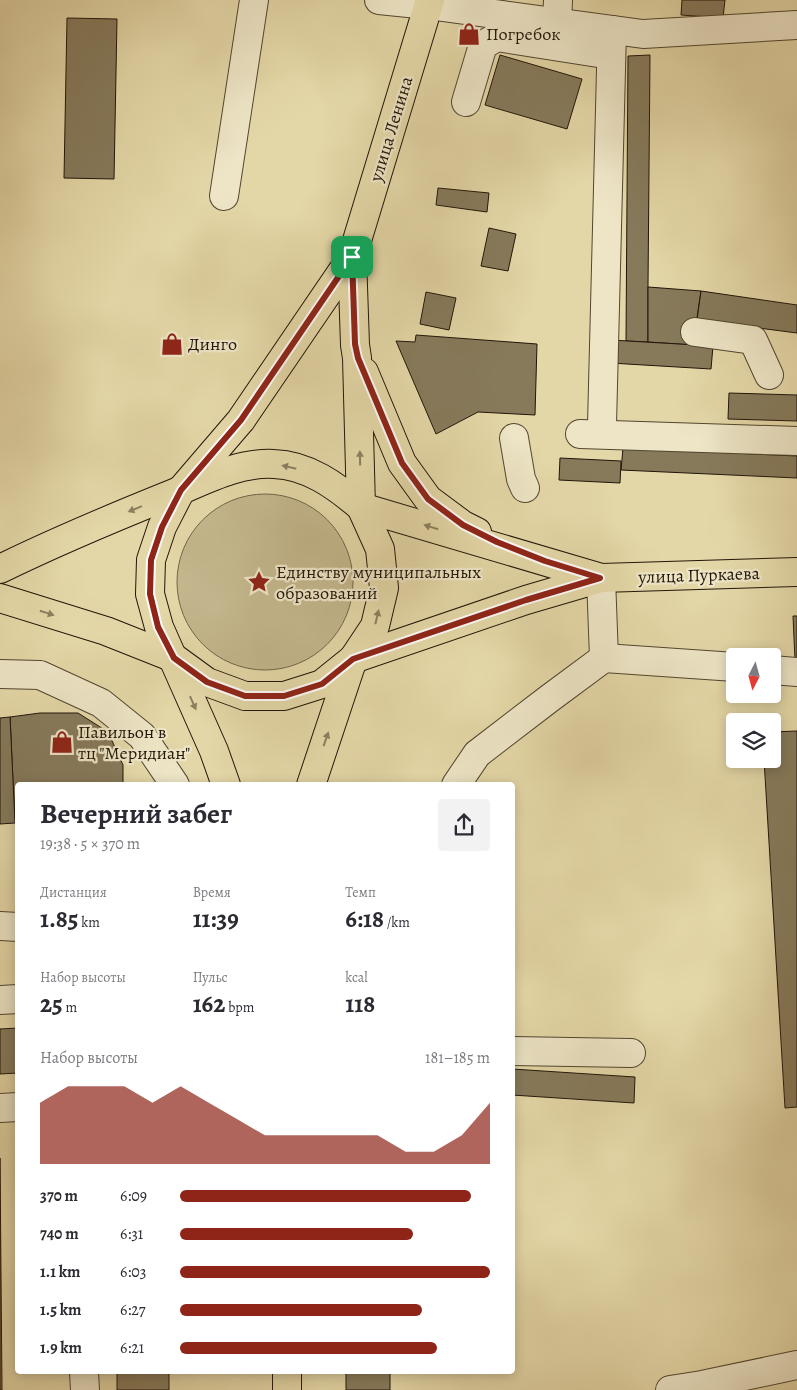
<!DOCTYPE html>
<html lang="ru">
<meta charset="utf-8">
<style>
body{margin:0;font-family:Alegreya,serif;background:#f2f2f3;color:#2b2b33;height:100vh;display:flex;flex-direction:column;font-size:19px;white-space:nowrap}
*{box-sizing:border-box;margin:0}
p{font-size:16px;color:#7c7c81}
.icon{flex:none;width:28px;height:28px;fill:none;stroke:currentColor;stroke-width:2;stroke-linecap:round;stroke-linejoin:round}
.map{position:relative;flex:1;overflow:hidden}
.details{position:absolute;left:15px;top:782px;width:500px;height:592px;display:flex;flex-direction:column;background:#fff;border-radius:5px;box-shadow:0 2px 12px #0003}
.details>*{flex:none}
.needle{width:32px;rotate:186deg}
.buttons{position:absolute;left:726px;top:648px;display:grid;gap:10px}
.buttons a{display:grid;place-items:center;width:55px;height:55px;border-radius:5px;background:#fff;box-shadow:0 2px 12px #0003;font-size:25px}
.pin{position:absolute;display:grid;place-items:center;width:42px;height:42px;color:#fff;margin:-21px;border-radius:10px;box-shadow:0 2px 8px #0006}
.round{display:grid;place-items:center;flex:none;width:52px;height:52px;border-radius:5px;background:#f2f2f3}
.summary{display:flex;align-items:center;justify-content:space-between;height:85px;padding:0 25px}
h1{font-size:28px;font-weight:700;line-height:38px}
.figures{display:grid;grid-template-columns:repeat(3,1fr);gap:8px;height:85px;padding:5px 25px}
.figures div{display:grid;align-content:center}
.figures b{font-size:25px;font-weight:700}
.figures small{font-size:14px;font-weight:400}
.figures p{font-size:14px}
.chart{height:140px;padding:10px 25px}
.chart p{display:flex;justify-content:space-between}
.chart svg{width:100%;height:90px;margin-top:5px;fill:#8f2418;opacity:.7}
ul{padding:0 25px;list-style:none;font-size:16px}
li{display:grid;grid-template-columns:80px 60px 1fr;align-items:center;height:38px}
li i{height:12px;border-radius:6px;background:#8f2418}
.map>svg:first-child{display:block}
.green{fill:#c3b68c;stroke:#72664a}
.building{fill:#867a5b;stroke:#211509}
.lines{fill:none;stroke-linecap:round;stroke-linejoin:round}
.minor-casing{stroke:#524630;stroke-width:30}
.major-casing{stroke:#211509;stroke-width:30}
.minor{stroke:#ede5c6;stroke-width:28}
.major{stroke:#e4d7a7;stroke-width:28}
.oneway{fill:#8c8060}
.route-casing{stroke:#fff;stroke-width:10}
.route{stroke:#8f2418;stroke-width:6}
.labels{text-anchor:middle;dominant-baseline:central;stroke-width:4.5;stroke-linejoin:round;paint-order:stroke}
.poi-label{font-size:18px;fill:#211509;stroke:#ede5c6;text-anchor:start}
.street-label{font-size:18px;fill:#211509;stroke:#ede5c6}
</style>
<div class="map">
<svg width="797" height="1390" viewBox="0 0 797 1390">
<rect width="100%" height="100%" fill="#e4d7a7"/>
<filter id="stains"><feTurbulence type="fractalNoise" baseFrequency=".004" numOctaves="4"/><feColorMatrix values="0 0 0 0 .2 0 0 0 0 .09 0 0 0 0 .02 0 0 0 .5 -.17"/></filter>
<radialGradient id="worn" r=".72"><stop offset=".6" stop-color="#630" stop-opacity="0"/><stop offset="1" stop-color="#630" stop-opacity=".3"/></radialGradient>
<circle class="green" cx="265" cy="582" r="88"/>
<g class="building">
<path d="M682,0h43l-2,18 -42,-3z"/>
<path d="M67,18l50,1 -3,160 -50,-1z"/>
<path d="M500,55l82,24 -15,50 -82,-24z"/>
<path d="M650,55l-2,232v55l-22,-1 2,-285z"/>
<path d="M438,188l51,5 -2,19 -51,-7z"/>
<path d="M489,228l27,6 -8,37 -27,-5z"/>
<path d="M648,287l53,4 -8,54 -45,-3z"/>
<path d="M701,291l96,14v28l-100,-13z"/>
<path d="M426,292l30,6 -7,32 -29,-6z"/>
<path d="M416,335l121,9 -2,71 -57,-3 -42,22 -40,-93 19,1z"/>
<path d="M611,340l102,6 -2,23 -101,-6z"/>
<path d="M729,393l68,2v26l-69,-2z"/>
<path d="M623,448l174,8v22l-176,-8z"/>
<path d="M560,458l61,3 -1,22 -61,-3z"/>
<path d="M793,616h4v44h-2z"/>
<path d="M40,713h38l30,19 15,33v20h-105v38h-3l-5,-106z"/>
<path d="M10,717l5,106 -15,1v-106z"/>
<path d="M797,731v376l-12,1 -21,-349h8v-27z"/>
<path d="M18,1028v45l-18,1v-45z"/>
<path d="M512,1069l123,8 -1,26 -122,-8z"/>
<path d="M0,1158l2,232h-2z"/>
<rect x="117" y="1372" width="52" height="18"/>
<rect x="346" y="1372" width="44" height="18"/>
</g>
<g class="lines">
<defs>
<g id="minor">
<path d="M379,0l49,5 215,29 154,-9"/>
<path d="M557,23l1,-23"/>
<path d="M466,102l17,-57 14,-8 114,18"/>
<path d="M224,196l30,-196"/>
<path d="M695,332l58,8 16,35"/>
<path d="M602,425l10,-395"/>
<path d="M580,434l217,7"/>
<path d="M514,438l7,41 4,9"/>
<path d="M604,658l131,9"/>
<path d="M772,670l25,2"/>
<path d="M0,674l40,1 61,28 41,33 33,49"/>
<path d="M456,785l21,-31 73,-56 54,-40 -3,-80"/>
<path d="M0,926l18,1"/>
<path d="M0,1000l18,-1"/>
<path d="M512,1051l119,2"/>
<path d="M0,1108l18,-1"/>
<path d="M84,1372l1,18"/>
<path d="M670,1390l32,-5 95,-20"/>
</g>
<g id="major">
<path d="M364,372l38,91 26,36 35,26 14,7"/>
<path d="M0,569c55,-27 110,-50 167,-73 35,-14 69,-34 107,-32 34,1 62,22 87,43l240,71"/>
<path d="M0,598l106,33 68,27 33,24 38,14h39l38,-12 31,-25 173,-59 75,-22 196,-6"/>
<path d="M226,785l-12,-34 -55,-124 -9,-33 1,-34 11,-33 19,-37 60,-70 111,-163 78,-257"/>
<path d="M311,785l42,-126 22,-33 9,-38 -4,-39 -19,-42 -4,-149 -2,-13 -3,-88"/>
<path d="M287,1372v18"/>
</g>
</defs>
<use href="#minor" class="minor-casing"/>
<use href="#major" class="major-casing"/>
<use href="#minor" class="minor"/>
<use href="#major" class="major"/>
</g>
<defs><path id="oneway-solid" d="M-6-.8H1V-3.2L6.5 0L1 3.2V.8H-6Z" transform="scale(1.25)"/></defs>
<g class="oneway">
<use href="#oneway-solid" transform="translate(360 458) rotate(-91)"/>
<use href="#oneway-solid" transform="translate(289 467) rotate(-167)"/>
<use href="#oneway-solid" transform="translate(135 509) rotate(158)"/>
<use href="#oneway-solid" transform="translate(431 527) rotate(-163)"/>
<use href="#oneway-solid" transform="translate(47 613) rotate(17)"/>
<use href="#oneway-solid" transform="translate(377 617) rotate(-77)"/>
<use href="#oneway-solid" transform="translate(193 703) rotate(66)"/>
<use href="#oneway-solid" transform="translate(326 739) rotate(-71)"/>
</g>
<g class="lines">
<defs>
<path id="route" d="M352,257l3,87 3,14 44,105 26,36 35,26 34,17 48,19 55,17 -74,22 -173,59 -31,25 -38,12h-39l-38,-14 -33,-24 -16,-31 -8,-33 1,-34 11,-33 19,-37 60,-70z"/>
</defs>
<use href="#route" class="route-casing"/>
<use href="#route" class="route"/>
</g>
<defs>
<symbol id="shop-bare" viewBox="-9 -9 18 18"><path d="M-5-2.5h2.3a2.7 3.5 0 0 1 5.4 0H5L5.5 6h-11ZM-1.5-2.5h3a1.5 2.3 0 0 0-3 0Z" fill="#8f2418" stroke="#ede5c6" stroke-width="2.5" paint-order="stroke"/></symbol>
<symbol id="sight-bare" viewBox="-9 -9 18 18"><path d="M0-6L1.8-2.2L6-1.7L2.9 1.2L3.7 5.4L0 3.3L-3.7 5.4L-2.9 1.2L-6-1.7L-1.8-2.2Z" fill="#8f2418" stroke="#ede5c6" stroke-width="2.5" paint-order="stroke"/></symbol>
</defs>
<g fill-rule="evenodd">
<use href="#shop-bare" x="453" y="18" width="32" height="32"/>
<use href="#shop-bare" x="156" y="328" width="32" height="32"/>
<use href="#sight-bare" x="243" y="566" width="32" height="32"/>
<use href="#shop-bare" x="46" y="726" width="32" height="32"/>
</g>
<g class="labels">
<g class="poi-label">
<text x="486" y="34">Погребок</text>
<text x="188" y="344">Динго</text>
<text x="276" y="572">Единству муниципальных<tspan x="276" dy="21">образований</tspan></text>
<text x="78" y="732">Павильон в<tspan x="78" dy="21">тц "Меридиан"</tspan></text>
</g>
<g class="street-label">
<text transform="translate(391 129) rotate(-73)">улица Ленина</text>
<text transform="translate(699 575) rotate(-2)">улица Пуркаева</text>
</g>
</g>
<rect width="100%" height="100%" filter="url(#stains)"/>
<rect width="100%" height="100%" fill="url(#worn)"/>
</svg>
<div class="buttons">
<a><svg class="needle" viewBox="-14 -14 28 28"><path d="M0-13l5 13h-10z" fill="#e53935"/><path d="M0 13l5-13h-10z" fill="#7c7c81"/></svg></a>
<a><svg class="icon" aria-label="layers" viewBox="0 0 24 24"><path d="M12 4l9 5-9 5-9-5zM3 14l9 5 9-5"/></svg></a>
</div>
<div class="pin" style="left:352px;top:257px;background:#1e9e55"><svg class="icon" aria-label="arrive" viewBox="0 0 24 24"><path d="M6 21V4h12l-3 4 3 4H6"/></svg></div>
<section class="details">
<div class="summary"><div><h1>Вечерний забег</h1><p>19:38 · 5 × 370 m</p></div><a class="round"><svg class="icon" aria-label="share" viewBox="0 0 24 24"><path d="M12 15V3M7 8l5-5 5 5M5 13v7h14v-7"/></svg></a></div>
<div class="figures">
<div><p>Дистанция</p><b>1.85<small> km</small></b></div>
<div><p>Время</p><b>11:39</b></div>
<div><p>Темп</p><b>6:18<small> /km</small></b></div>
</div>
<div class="figures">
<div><p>Набор высоты</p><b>25<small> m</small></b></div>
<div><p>Пульс</p><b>162<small> bpm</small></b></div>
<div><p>kcal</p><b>118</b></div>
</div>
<div class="chart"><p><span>Набор высоты</span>181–185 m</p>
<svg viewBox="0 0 160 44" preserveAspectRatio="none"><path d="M0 44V14L10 6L20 6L30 6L40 14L50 6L60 14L70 22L80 30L90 30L100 30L110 30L120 30L130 38L140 38L150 30L160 14V44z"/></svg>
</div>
<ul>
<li><b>370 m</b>6:09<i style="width:94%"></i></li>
<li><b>740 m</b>6:31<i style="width:75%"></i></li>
<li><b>1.1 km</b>6:03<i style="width:100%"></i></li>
<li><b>1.5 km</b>6:27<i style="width:78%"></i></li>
<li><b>1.9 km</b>6:21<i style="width:83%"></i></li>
</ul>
</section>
</div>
